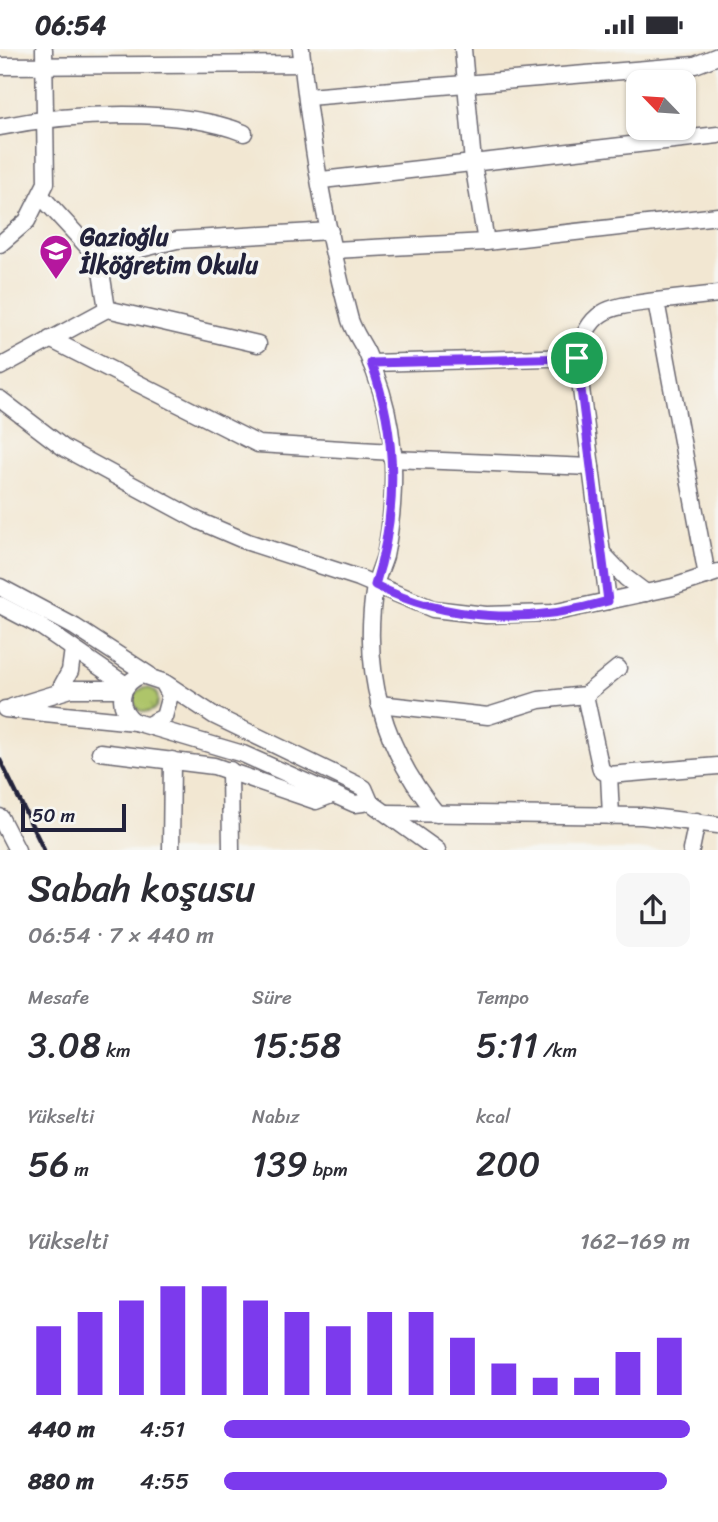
<!DOCTYPE html>
<html lang="tr">
<meta charset="utf-8">
<style>
body{margin:0;font-family:Sriracha,sans-serif;background:#f7f7f7;color:#2b2b33;height:100vh;display:flex;flex-direction:column;font-size:26px;white-space:nowrap}
*{box-sizing:border-box;margin:0}
p{font-size:23px;color:#7c7c81}
.icon{flex:none;width:38px;height:38px;fill:none;stroke:currentColor;stroke-width:2;stroke-linecap:round;stroke-linejoin:round}
.map{position:relative;height:801px;overflow:hidden}
.drawer{display:flex;flex-direction:column;background:#fff;flex:1}
.drawer>*{flex:none}
.needle{width:46px;rotate:295deg}
.fabs{position:absolute;left:626px;top:21px;display:grid;gap:14px}
.fabs a{display:grid;place-items:center;width:70px;height:70px;border-radius:14px;background:#fff;box-shadow:0 2px 5px #0004;font-size:35px}
.scale{position:absolute;left:21px;bottom:18px;width:105px;box-sizing:border-box;padding-left:7px;border:4px solid #22223b;border-top:0;font-size:19px;line-height:24px;white-space:nowrap;color:#22223b;-webkit-text-stroke:5px #f6f6f2;paint-order:stroke}
.pin{position:absolute;display:grid;place-items:center;width:60px;height:60px;color:#fff;margin:-30px;border:4px solid #fff;border-radius:50%;box-shadow:0 2px 7px #0007}
.round{display:grid;place-items:center;flex:none;width:74px;height:74px;border-radius:14px;background:#f7f7f7}
.summary{display:flex;align-items:center;justify-content:space-between;height:119px;padding:0 28px}
h1{font-size:38px;font-weight:600;line-height:52px}
.metrics{display:grid;grid-template-columns:repeat(3,1fr);gap:10px;height:119px;padding:7px 28px}
.metrics div{display:grid;align-content:center}
.metrics b{font-size:35px;font-weight:600}
.metrics small{font-size:19px;font-weight:400}
.metrics p{font-size:19px}
.chart{height:196px;padding:14px 28px}
.chart p{display:flex;justify-content:space-between}
.chart svg{width:100%;height:126px;margin-top:7px;stroke:#7c3aed;stroke-width:6}
ul{padding:0 28px;list-style:none;font-size:23px}
li{display:grid;grid-template-columns:112px 84px 1fr;align-items:center;height:52px}
li i{height:18px;border-radius:9px;background:#7c3aed}
.status{display:flex;justify-content:space-between;align-items:center;height:49px;padding:0 35px;background:#fff;direction:ltr}
.status svg{height:19px;fill:currentColor}
.map>svg:first-child{display:block}
.grass{fill:url(#grass-tufts);stroke:#687452;stroke-width:2}
.lines{fill:none;stroke-linecap:round;stroke-linejoin:round}
.minor-casing{stroke:#6b6770;stroke-width:19}
.minor{stroke:#fff;stroke-width:16}
.rail{stroke:#22223b;stroke-width:4.5}
.route-casing{stroke:#fff;stroke-width:14}
.route{stroke:#7c3aed;stroke-width:9}
.labels{text-anchor:middle;dominant-baseline:central;stroke-width:7;stroke-linejoin:round;paint-order:stroke}
.poi-label{font-size:24px;font-weight:bold;fill:#22223b;stroke:#f6f6f2;text-anchor:start}
</style>
<div class="status"><b>06:54</b><svg viewBox="0 0 49 12"><path d="M0 12V9h3v3zM5 12V6h3v6zM10 12V3h3v9zM15 12V0h3v12zM26 1h20v11H26zM47 4h2v5h-2z"/></svg></div>
<div class="map">
<svg width="718" height="801" viewBox="0 0 718 801">
<defs>
<pattern id="grass-tufts" width="24" height="20" patternUnits="userSpaceOnUse" patternTransform="scale(1.75)"><rect width="24" height="20" fill="#aec56a"/><path d="M3 7l-1-3M5 7V3M7 7l1-3M15 17l-1-3M17 17v-4M19 17l1-3" fill="none" stroke="#95a95d"/></pattern>
</defs>
<rect width="100%" height="100%" fill="#f6f6f2"/>
<filter id="ink" filterUnits="userSpaceOnUse"><feTurbulence type="fractalNoise" baseFrequency=".0143" numOctaves="2"/><feDisplacementMap in="SourceGraphic" scale="14" xChannelSelector="R" yChannelSelector="G"/><feConvolveMatrix kernelMatrix="1 2 1 2 8 2 1 2 1" color-interpolation-filters="sRGB"/></filter>
<filter id="wash" filterUnits="userSpaceOnUse"><feTurbulence type="fractalNoise" baseFrequency=".00686" numOctaves="4" result="noise"/><feDisplacementMap in="SourceGraphic" scale="28" xChannelSelector="R" yChannelSelector="G"/><feGaussianBlur stdDeviation="1.57" result="paint"/><feColorMatrix in="noise" values="0 0 0 0 0 0 0 0 0 0 0 0 0 0 0 0 0 1.4 0 .05"/><feComposite in="paint" operator="in"/></filter>
<g filter="url(#wash)">
<rect width="100%" height="100%" fill="#f2e7d2"/>
<circle class="grass" cx="146" cy="651" r="12"/>
</g>
<g filter="url(#ink)">
<g class="lines">
<defs>
<g id="minor">
<path d="M301,0c9,88 26,186 49,271 4,12 12,23 17,33 11,25 19,50 23,76 6,39 3,89 -5,127 -3,10 -8,20 -10,30 -14,84 8,163 62,228"/>
<path d="M463,0l10,114 13,79"/>
<path d="M0,17l303,-2"/>
<path d="M308,48l387,-32 23,-9"/>
<path d="M0,78c68,-14 180,-20 244,6"/>
<path d="M322,131l396,-45"/>
<path d="M0,195l27,-23 19,-38 -2,-134"/>
<path d="M334,201l152,-8 232,-26"/>
<path d="M99,210l78,-19 153,-9"/>
<path d="M107,260l151,35"/>
<path d="M50,290l208,105 135,8"/>
<path d="M371,314l206,-6"/>
<path d="M0,318l107,-58 -8,-50 -57,-62"/>
<path d="M0,350l64,49 135,73 49,21 111,36 74,31 53,6 66,-2 121,-26 45,-15"/>
<path d="M392,410l199,8"/>
<path d="M601,503l25,26 20,15"/>
<path d="M707,527l-51,-275 62,-7"/>
<path d="M0,538l75,40 74,48"/>
<path d="M608,552l-31,-244c12,-51 34,-50 79,-56"/>
<path d="M0,556l40,21 86,59"/>
<path d="M165,634l50,33 149,72 6,14 67,48"/>
<path d="M58,644l12,-22 3,-22"/>
<path d="M585,646l16,75 8,5 2,41"/>
<path d="M379,655l109,12 51,-16 46,-5 33,-27"/>
<path d="M12,658l59,-18h53"/>
<path d="M5,660l130,13"/>
<path d="M150,675l14,-7 6,-22 -7,-13 -21,-7c-23,8 -27,33 -7,47l108,32 112,50 15,-2"/>
<path d="M100,703l114,14 102,35 18,-7"/>
<path d="M230,721l1,80"/>
<path d="M609,726l109,-9"/>
<path d="M386,764l256,3 76,9"/>
<path d="M0,768l17,33"/>
<path d="M171,801l1,-90"/>
<path d="M691,801l6,-29"/>
</g>
</defs>
<use href="#minor" class="minor-casing"/>
<use href="#minor" class="minor"/>
<path class="rail" d="M0,711l44,90"/>
</g>
</g>
<g class="lines" filter="url(#ink)">
<defs>
<path id="route" d="M577,309l31,243c-77,23 -161,21 -233,-16 23,-72 23,-151 -4,-222z"/>
</defs>
<use href="#route" class="route-casing"/>
<use href="#route" class="route"/>
</g>
<defs>
<symbol id="school-pin" viewBox="-11 -11 22 30"><path d="M0 17L-7.5 6A9.5 9.5 0 1 1 7.5 6Z" fill="#b5179e" stroke="#f6f6f2"/><path d="M0-5L7-2L0 1L-7-2ZM-4 1L0 2.5L4 1V4Q0 6-4 4Z" fill="#fff"/></symbol>
</defs>
<g fill-rule="evenodd">
<use href="#school-pin" x="37" y="183" width="38" height="52"/>
</g>
<g class="labels">
<g class="poi-label">
<text x="80" y="188">Gazioğlu<tspan x="80" dy="28">İlköğretim Okulu</tspan></text>
</g>
</g>
</svg>
<div class="fabs">
<a><svg class="needle" viewBox="-14 -14 28 28"><path d="M0-13l5 13h-10z" fill="#e53935"/><path d="M0 13l5-13h-10z" fill="#7c7c81"/></svg></a>
</div>
<div class="scale">50 m</div>
<div class="pin" style="left:577px;top:309px;background:#1e9e55"><svg class="icon" aria-label="arrive" viewBox="0 0 24 24"><path d="M6 21V4h12l-3 4 3 4H6"/></svg></div>
</div>
<section class="drawer">
<div class="summary"><div><h1>Sabah koşusu</h1><p>06:54 · 7 × 440 m</p></div><a class="round"><svg class="icon" aria-label="share" viewBox="0 0 24 24"><path d="M12 15V3M7 8l5-5 5 5M5 13v7h14v-7"/></svg></a></div>
<div class="metrics">
<div><p>Mesafe</p><b>3.08<small> km</small></b></div>
<div><p>Süre</p><b>15:58</b></div>
<div><p>Tempo</p><b>5:11<small> /km</small></b></div>
</div>
<div class="metrics">
<div><p>Yükselti</p><b>56<small> m</small></b></div>
<div><p>Nabız</p><b>139<small> bpm</small></b></div>
<div><p>kcal</p><b>200</b></div>
</div>
<div class="chart"><p><span>Yükselti</span>162–169 m</p>
<svg viewBox="0 0 160 44" preserveAspectRatio="none"><path d="M5 44V20M15 44V15M25 44V11M35 44V6M45 44V6M55 44V11M65 44V15M75 44V20M85 44V15M95 44V15M105 44V24M115 44V33M125 44V38M135 44V38M145 44V29M155 44V24"/></svg>
</div>
<ul>
<li><b>440 m</b>4:51<i style="width:100%"></i></li>
<li><b>880 m</b>4:55<i style="width:95%"></i></li>
</ul>
</section>
